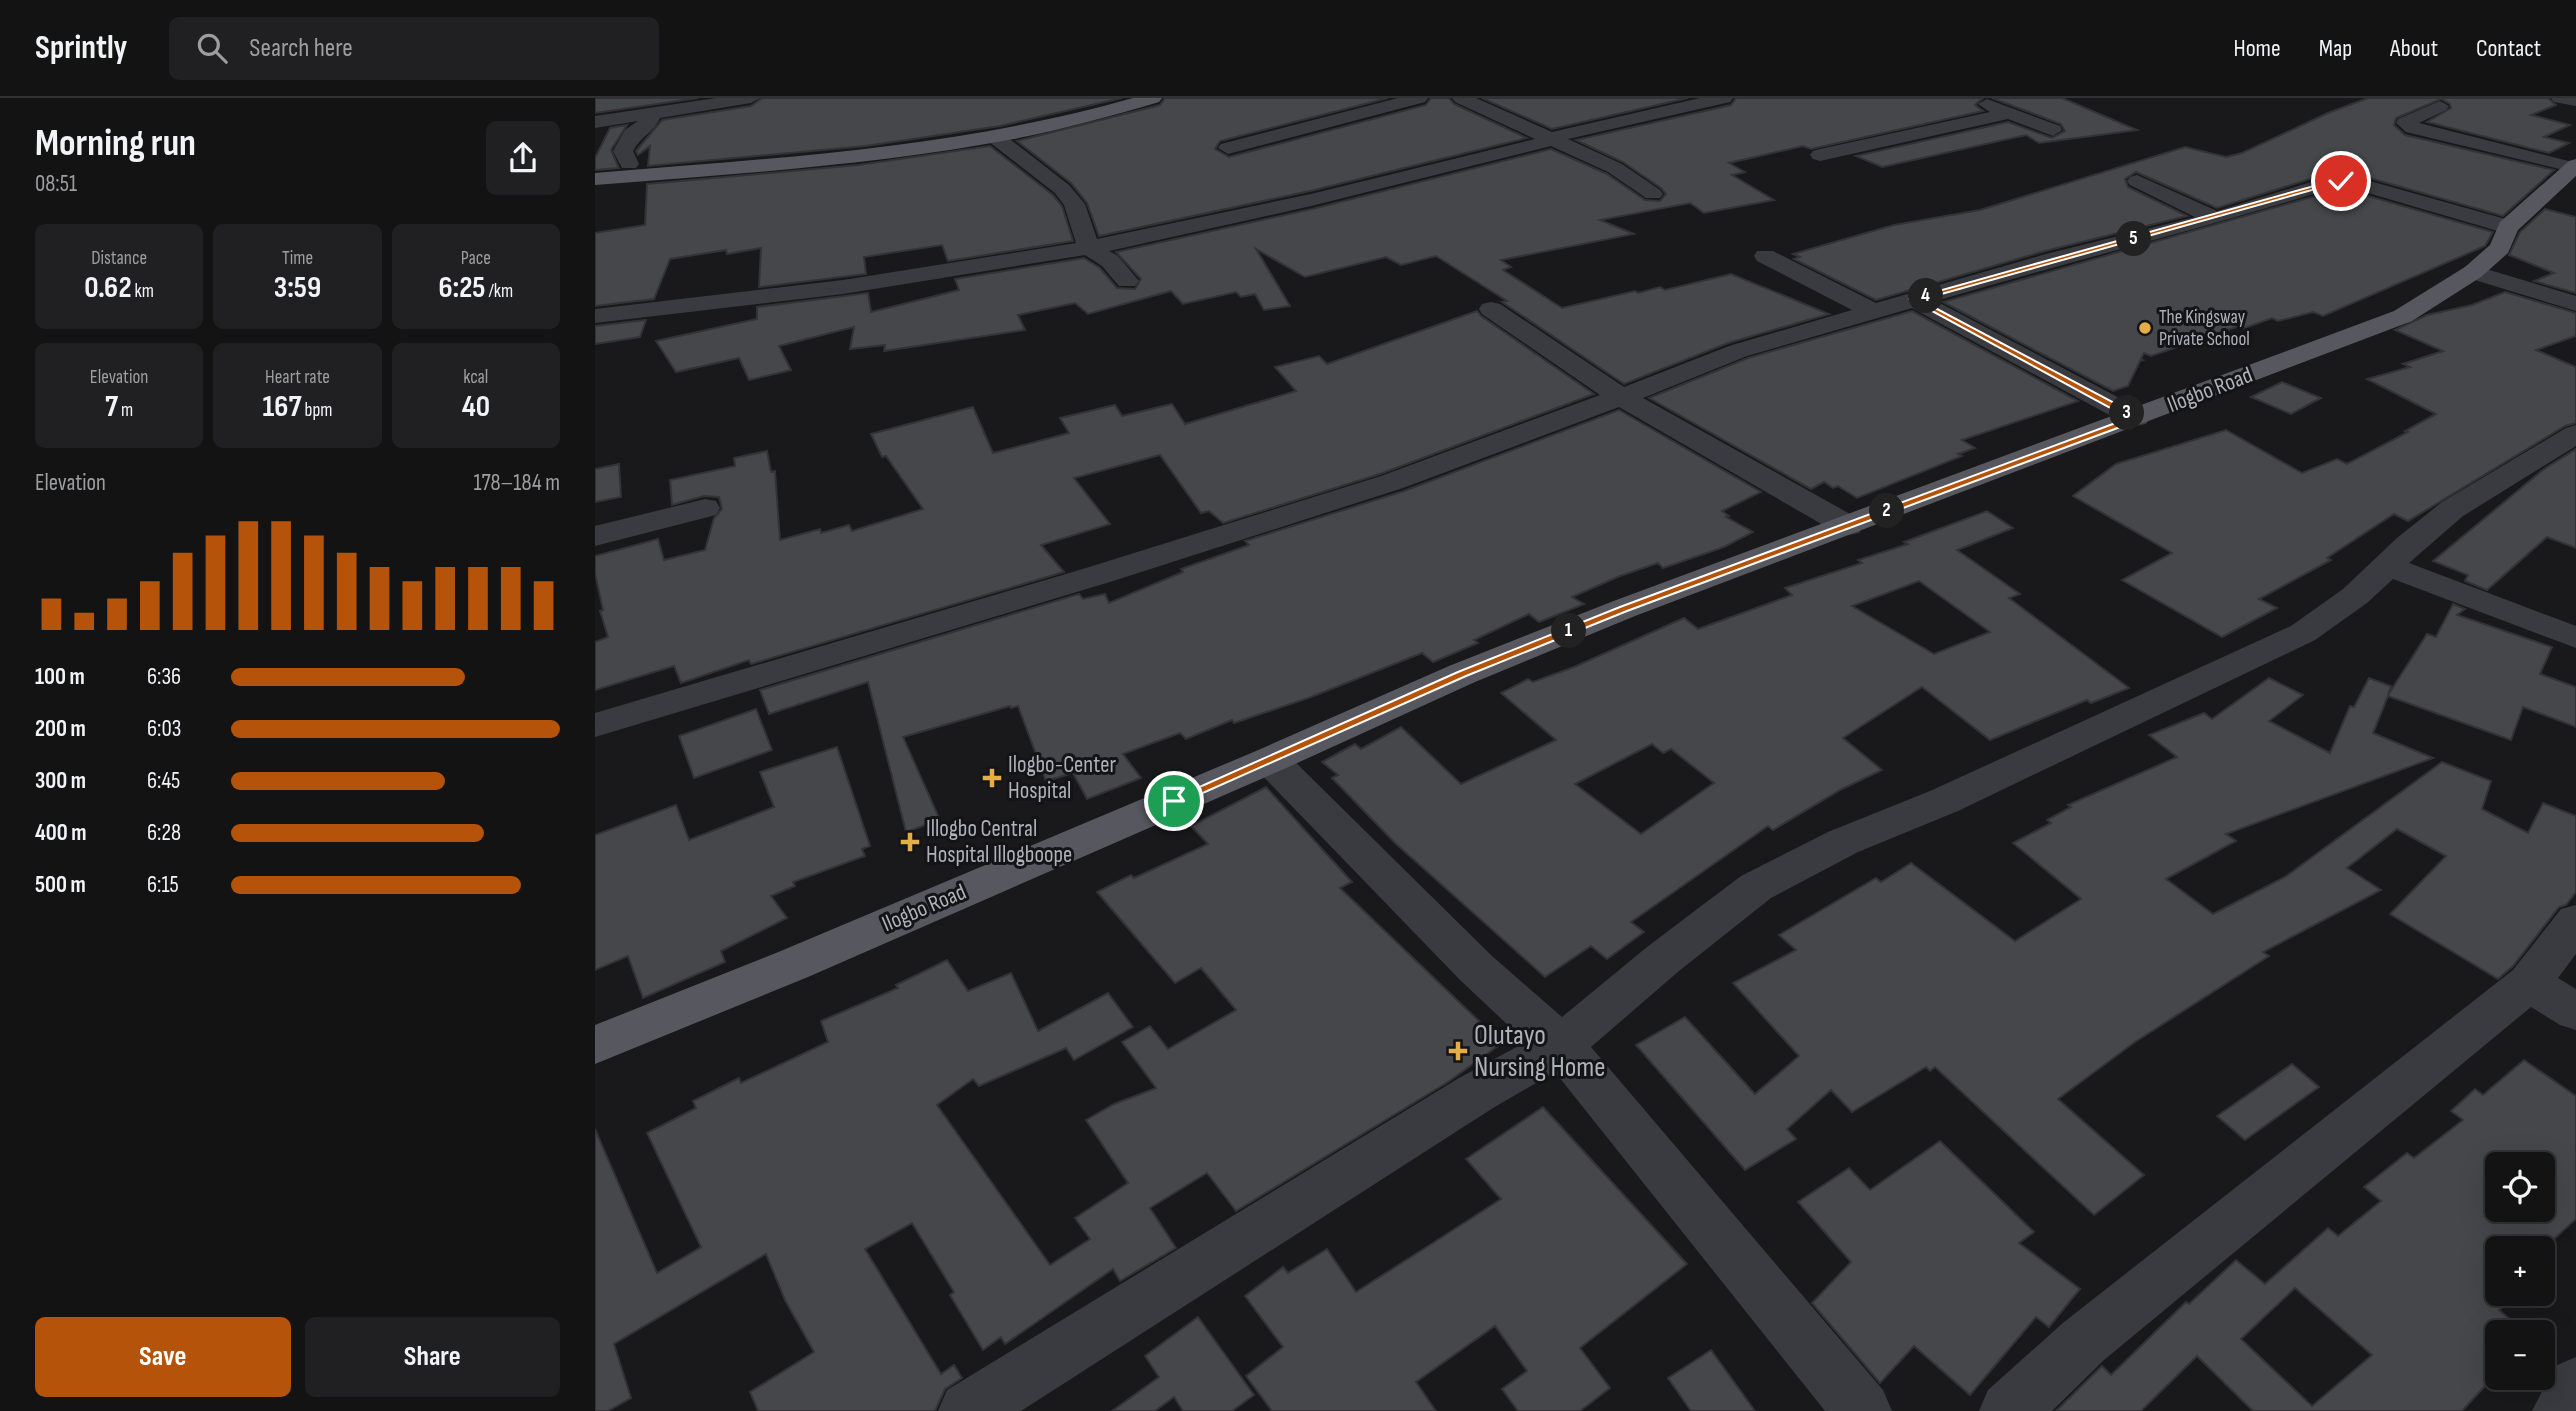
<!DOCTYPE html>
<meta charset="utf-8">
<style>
body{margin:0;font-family:"Sofia Sans Condensed",sans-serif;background:#202022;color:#f1f3f6;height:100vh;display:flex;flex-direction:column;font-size:26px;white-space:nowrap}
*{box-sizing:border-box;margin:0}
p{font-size:23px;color:#9d9ea0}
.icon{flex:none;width:38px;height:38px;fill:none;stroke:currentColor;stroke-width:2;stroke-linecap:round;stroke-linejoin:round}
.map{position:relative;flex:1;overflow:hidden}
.panel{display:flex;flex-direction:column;background:#131314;width:595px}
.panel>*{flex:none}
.fabs{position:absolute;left:1890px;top:1054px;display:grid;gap:14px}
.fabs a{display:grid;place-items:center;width:70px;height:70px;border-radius:10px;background:#131314;box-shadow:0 7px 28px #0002,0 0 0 2px #323234;font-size:35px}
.pin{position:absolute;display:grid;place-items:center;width:60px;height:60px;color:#fff;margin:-30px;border:4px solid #fff;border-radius:50%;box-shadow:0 2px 7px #0007}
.km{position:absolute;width:35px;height:35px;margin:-18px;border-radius:50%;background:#222;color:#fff;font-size:19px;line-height:35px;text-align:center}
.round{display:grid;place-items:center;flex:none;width:74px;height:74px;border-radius:10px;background:#202022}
.overview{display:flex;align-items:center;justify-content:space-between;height:119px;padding:0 35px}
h1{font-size:38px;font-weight:700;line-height:52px}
.figures{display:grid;grid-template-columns:repeat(3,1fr);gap:10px;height:119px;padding:7px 35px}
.figures div{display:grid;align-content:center;border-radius:10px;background:#202022;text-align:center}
.figures b{font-size:30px;font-weight:700}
.figures small{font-size:19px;font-weight:400}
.figures p{font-size:19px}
.chart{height:196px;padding:14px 35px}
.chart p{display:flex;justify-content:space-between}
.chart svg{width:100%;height:126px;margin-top:7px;stroke:#b45309;stroke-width:6}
.button{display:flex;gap:14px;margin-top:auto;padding:14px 35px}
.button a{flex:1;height:80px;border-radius:10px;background:#b45309;color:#fff;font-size:28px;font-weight:700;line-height:80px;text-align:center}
.button a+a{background:#202022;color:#f1f3f6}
ul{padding:0 35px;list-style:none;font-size:23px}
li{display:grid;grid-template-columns:112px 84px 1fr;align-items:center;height:52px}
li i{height:18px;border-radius:9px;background:#b45309}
header{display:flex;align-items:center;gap:42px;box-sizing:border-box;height:98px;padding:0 35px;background:#131314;border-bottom:2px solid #323234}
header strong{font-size:33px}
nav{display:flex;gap:38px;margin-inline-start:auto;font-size:24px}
.search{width:490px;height:63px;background:#202022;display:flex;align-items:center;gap:18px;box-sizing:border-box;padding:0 24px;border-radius:10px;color:#9d9ea0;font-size:26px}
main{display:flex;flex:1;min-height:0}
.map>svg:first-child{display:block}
.building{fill:#46474b;stroke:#333337;stroke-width:2;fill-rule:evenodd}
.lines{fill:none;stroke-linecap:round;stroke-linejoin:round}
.minor{fill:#3a3b40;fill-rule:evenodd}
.major{fill:#57585f;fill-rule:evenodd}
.route{fill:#b45309;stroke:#fff;stroke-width:2}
.poi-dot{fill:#e4ad48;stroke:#141416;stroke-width:2.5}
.labels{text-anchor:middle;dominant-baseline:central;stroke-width:6;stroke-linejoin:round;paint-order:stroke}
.far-poi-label{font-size:19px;fill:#adb1ba;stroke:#141416;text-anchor:start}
.street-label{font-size:23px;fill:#adb1ba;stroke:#141416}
.poi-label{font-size:23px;fill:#adb1ba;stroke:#141416;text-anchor:start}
.near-poi-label{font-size:28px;fill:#adb1ba;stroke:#141416;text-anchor:start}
</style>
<header>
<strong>Sprintly</strong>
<div class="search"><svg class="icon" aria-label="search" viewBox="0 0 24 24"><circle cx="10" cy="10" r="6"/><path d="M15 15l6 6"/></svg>Search here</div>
<nav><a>Home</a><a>Map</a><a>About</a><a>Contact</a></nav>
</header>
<main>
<section class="panel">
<div class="overview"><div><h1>Morning run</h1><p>08:51</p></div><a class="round"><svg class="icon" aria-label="share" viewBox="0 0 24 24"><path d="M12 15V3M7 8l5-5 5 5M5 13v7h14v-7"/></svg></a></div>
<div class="figures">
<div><p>Distance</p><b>0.62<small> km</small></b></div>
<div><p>Time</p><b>3:59</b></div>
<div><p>Pace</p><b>6:25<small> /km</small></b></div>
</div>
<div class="figures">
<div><p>Elevation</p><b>7<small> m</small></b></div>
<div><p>Heart rate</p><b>167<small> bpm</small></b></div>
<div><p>kcal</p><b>40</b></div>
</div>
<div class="chart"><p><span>Elevation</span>178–184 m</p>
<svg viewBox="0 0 160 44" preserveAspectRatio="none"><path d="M5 44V33M15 44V38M25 44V33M35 44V27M45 44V17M55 44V11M65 44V6M75 44V6M85 44V11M95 44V17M105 44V22M115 44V27M125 44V22M135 44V22M145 44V22M155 44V27"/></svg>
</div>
<ul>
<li><b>100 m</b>6:36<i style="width:71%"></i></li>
<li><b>200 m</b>6:03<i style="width:100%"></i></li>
<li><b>300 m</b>6:45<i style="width:65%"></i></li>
<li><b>400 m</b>6:28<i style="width:77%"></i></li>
<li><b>500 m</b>6:15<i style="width:88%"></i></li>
</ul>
<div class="button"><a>Save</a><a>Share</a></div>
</section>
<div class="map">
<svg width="1981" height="1313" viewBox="0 0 1981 1313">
<rect width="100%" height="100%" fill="#19191b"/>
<g class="building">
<path d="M0,0h103l-103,15z"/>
<path d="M167,0h360l-122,28 -134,20 -218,20 2,-20 -12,9 -2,-4 26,-31 89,-14z"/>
<path d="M570,0h223l-168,43 -5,8 14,8 197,-52 5,-7h18l5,6 73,34 -217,53 -211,45 -12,-33 -16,-20 -54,-42 143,-36z"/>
<path d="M887,0h206l-136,31z"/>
<path d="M1141,0h247l-8,7 8,6 -172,38 -8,-3 -74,17 16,9 -13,3 42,25 -70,13 -14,-10 -90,17 34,14 -133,26 10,7 -8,3 59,38 73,-17 3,2 22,-6 5,3 66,-16 98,40 -101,29 -104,41 -122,-82 5,-1 -71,-45 -35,9 -15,-8 -81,20 -49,-28 34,57 -26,4 -9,-16 -14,3 -5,-5 -53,12 -12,-13 -83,23 -13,-11 -57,12 7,15 -141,21 1,-6 -35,4 4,-22 -75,19 12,24 -42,10 -10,-22 -63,14 -20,-31 101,-22v-12l111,-14 3,19 88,-22 -4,-11 129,-21 16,10 17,20 18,1 6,-10 -25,-27 196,-43 239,-60 56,25 38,26 15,1 6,-7 -5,-6 -38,-26 -47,-22 155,-35z"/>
<path d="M1397,0h70l75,32 -98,13 -13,-8 -144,32 -26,-11 152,-34 44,16 13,-7 -4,-7z"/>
<path d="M1773,0h180l8,7 -25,10 39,10 -26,12 25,6 -20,10 -122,-31 24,-14 -1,-4 -9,-5 -45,19 -2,7 11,10 149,35 -51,46 -151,-43 -29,2 -106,33 -81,-36 -11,7 3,8 59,29 -142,35 -169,49 -82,-41 6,-2 -7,-3 101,-29 86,-15 205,-63 41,10 16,-4 86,-40z"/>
<path d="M32,27l-16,25 8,18 -24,2v-12l15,-30z"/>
<path d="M395,48l63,49 9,11 11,35 -125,20 -6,-16 -78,12 2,17 -107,13 2,-39 -34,6 -1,-4 -56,9 -16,40 -59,7v-73l50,-8 2,-41 211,-19z"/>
<path d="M1738,93h18l142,41 -8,14 -162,70 -10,-4 -35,9 -6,-3 -30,11 -6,-2 -85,29 -7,-3 -3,6 2,1 -3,1 -12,25 -15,5 -170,-89z"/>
<path d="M1950,111l31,8v76l-42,-12 20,-8 -45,-18 11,-23z"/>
<path d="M1910,194l71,21v23l-40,14 40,17v56l-11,3 -157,95 -14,-7 -67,44 4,2 -72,39 18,9 -55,29 -100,-57 50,-27 -99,-57 43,-32 110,-34 76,43 35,-14 10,5 61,-32 -3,-1 31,-17 -69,-35 43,-12 -7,-3 40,-13 -48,-21 32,-15 45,-10z"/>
<path d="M882,213l4,5 113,78 -214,80 -157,49 -14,-12 -8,2 -41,-58 -86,23 36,46 -69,21 23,27 -313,92 -2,-4 -68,23 -7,-17 -79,24v-48l13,-5 -8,-26 3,-1 -8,-37v-17l63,-17 6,21 41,-10 9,-32 8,-9 -3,-12 -15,-1 -32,9 -2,-25 65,-14 -1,-8 33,-7 4,21 4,-1 5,69 40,-11 1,4 28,-8 3,6 71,-22 -37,-53 -4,1 -11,-23 102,-27 20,46 76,-20 -9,-15 55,-13 7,11 50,-12 13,20 111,-33 -21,-24 44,-11 8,8z"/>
<path d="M1317,213l166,90 -116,39 13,8 -17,6 4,2 -105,42 -19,-12 -5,2 -9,-6 -13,7 -162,-91 99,-40z"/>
<path d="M51,222l-6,17 -45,7v-18z"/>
<path d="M1687,284l39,16 -30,16 -40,-17z"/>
<path d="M1024,312l142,82 -39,19 7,5 -3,1 27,15 -29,15 -61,21 -5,-5 -38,13 -48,21 12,7 -45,18 -10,-8 -55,26 4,3 -45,19 -11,-9 -111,44 -77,26 -2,-3 -46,19 -6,-6 -57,21 18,24 -54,21 -14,-26 -27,8 -28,-75 -7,2 -1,-2 -107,31 37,83 -34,12 -38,-150 -99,32 -9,-24 319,-96 4,5 22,-5 4,9 74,-31 -2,-3 68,-24 -4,-4 159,-50z"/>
<path d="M1981,351v99l-29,-11 -60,53 -22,-9 3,-6 -35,-14 111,-92z"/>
<path d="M24,366l2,33 -26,5v-33z"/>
<path d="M1392,413l26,17 -56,22 63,44 -11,4 120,90 -38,15 -4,-3 -97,40 -68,-53 -79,51 39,32 -40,19 -69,41 -5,-4 -137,96 13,10 -37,27 -16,-13 -46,31 -150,-134 -63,-65 6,-3 -16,-13 33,-18 6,5 40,-22 60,57 95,-44 -55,-47 27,-14 5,3 41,-15 110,-49 14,11 94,-34 -7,-7 77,-25 -4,-3 50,-16 -4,-2zM1324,483l71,51 -56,22 -82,-48zM1057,646l11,9 8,-4 43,34 -73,51 -66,-50z"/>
<path d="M1858,506l12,5 -8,6 95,32 -12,27 36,13v40l-53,-20 -12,33 -123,-44 -15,37 60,25 -207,76 10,7 -70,38 47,35 72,-37 157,-115 49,19 -9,28 46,24 15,-30 33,13v76l-10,13 -7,2 -46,59 -15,13 -108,-65 56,-58 -49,-27 -50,39 34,22 -118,62 6,4 -134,86 -77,57 86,76 -50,40 -159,-148 -5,4 -4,-4 -74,45 -21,-22 -44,39 9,10 -51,31 -109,-125 49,-28 70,77 44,-38 -66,-73 63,-33 -17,-15 97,-57 5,4 30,-19 104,78 66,-42 -68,-56 38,-20 -4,-3 24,-13 -3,-2 109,-48 -28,-22 55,-22 8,6 57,-41 34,17 -34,26 61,32 20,-47 4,1 15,-29 22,8 -3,9 39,-61 9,3z"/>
<path d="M161,611l16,41 -78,28 -15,-42z"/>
<path d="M242,649l33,99 -8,3 3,7 -72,26 2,4 -24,10 16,22 -66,33 4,11 -82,36 -15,-42 -33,14v-135l81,-30 13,35 85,-33 -14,-35z"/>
<path d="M671,689l86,95 -12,6 162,155 -54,39 -212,129 -29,-38 -57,35 26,40 -56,33 -7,-12 -108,75 -4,-7 -18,13 -33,-55 4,-3 -42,-69 -47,26 76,125 13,-9 8,13 -17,11 -10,22h-177l-8,-19 64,-40 -29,-52 -19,-46 -152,90 17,54 -23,13h-13v-282l62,144 44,-26 -54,-114 49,-25 -3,-7 46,-23 2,5 87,-41 -7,-21 77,-33 -2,-3 51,-25 21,31 43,-18 27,58 70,-38 25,34 -59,33 -8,-12 -87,38 -6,-7 -36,26 113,160 40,-26 -15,-21 53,-35 -42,-63 28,-16 42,-16 -34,-46 28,-16 18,23 68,-39 -35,-42 -26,15 -78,-91 34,-17 3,3 74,-34 -17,-18z"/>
<path d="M1929,962l52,36v123l-33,30 -46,-1v45h22l-20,17 26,22h-28v41l-35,38h-209l-56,-55 -56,55h-85l46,-45 9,9 75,-73 3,2 47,-44 29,24 63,-56 10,8 43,-35 -17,-14 43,-34 7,5 49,-38 -12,-9 24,-22 8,6zM1902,1066h46v45h-46zM1700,1190l77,67 -60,51 -71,-67z"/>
<path d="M1697,966l27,23 -74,53 -28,-24z"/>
<path d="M948,1009l144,157 -107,84 30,40 -30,23h-62l-16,-22 25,-18 -32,-45 -79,56 20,29h-164l-26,-35 37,-29 -38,-51 38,-29 5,6 39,-24 29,43 69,-44 76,-49 -35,-40z"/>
<path d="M1345,1043l94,91 -15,11 61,46 -31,38 -13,-10 -66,78 -56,-49 -34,37 -68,-80 39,-41 -53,-60 51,-34 21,22z"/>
<path d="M603,1219l56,78 -22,16h-49l-9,-14 -19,14h-43l47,-34 -14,-21z"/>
<path d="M1116,1252l44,61h-64l-23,-33z"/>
</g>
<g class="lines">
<g class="minor">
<path d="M121,0h44l-9,5 -91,15c-5,13 -20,19 -27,33l6,13 -3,4h-14l-9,-17 12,-21 13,-9 -43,7v-12z"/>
<path d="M803,0h30l-3,4 -197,52 -10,-6 3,-4z"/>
<path d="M857,0h24l76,34 148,-34h33l-3,4 -162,37 54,25 38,26 3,4 -3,4h-14l-38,-26 -57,-26 -240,60 -202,45 9,5 21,25 -4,5h-16l-17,-20 -17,-11 -242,39 -248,29v-14l248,-29 233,-37 -12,-38 -9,-12 -67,-52 -3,-4 3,-4h14l67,52 16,19 12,35 214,-45 224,-55 -80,-37z"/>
<path d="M1956,0h25v8l-22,-4z"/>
<path d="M1392,1l73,27 2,4 -9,6 -45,-17 -188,42 -7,-2 -3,-4 3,-4 7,-2 170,-37 -12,-8z"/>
<path d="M1845,3l9,5 -3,4 -27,13 157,40v10l-170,-41 -10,-9 2,-4z"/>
<path d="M1542,77l80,36 107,-33 28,-2 164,46 3,5 -3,5 -8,2 -157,-46h-18c-132,41 -265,74 -397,113l210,111 4,6 -4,6 -10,2 -10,-2 -214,-116 -165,48 -104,42 216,121 5,7 -5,7 -11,2 -11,-2 -218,-126 -216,81 -293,94 -515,155v-24l491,-145 295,-92 219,-81 -118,-81 -3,-5 3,-5 9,-2 9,2 124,83 105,-41 123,-36 -95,-49 -3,-5 3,-5h16l103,52 170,-49 149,-37 -65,-32 -3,-4 3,-4z"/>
<path d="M1878,167l103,31v15l-111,-34 -4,-5 4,-5z"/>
<path d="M1981,327v21l-113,70 -54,47 167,63v22l-183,-69 -26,24 -52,37 -357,171 -100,41 -87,46 -92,73 -88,76 292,343 9,21h-67l-270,-339 -62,36 -472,303h-83l9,-21 512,-312 67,-36 -66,-62 -204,-211 -5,-9 5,-9 14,-4 14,4 208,205 70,61 85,-70 94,-71 87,-44 102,-41 361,-165 52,-37 54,-51 45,-36 124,-74z"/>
<path d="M110,401l11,2 4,7 -4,7 -121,31v-20z"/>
<path d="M1981,807v49l-18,24 18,11v41l-16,-5 -29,-18 -427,353 -52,51h-73l9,-21 76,-68 449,-352 48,-61z"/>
<path d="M1981,1259v54h-44l23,-45z"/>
</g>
<g class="major">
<path d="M538,0h29l-3,4c-48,14 -95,27 -145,37 -138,26 -279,35 -419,46v-12c181,-15 363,-25 538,-75z"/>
<path d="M1981,61v17l-58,54 -10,23 -27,24 -69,44 -777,295 -160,66 -191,87 -476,208 -213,87v-39l181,-72 480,-202 193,-85 162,-64 783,-291 71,-44 25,-22 10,-23 69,-61z"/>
</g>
</g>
<path class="route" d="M1744,81l5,2 -424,119 219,116v4l-512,191 -161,65 -288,128 -4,1 -6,-4 290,-129 162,-65 509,-189 -219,-119z"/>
<g class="poi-dot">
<circle cx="1550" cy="230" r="7"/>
<path d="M393.5 669.5h7v7h7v7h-7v7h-7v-7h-7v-7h7z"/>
<path d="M311.5 733.5h7v7h7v7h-7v7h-7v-7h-7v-7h7z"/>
<path d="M859.5 942.5h7v7h7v7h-7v7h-7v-7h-7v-7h7z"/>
</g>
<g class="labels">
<g class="far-poi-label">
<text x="1564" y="219">The Kingsway<tspan x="1564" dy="22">Private School</tspan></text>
</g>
<g class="street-label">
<text transform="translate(1615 292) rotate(-21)">Ilogbo Road</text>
<text transform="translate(329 810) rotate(-23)">Ilogbo Road</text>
</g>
<g class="poi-label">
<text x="413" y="667">Ilogbo-Center<tspan x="413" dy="26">Hospital</tspan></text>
<text x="331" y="731">Illogbo Central<tspan x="331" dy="26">Hospital Illogboope</tspan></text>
</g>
<g class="near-poi-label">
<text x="879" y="937">Olutayo<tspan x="879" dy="32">Nursing Home</tspan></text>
</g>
</g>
</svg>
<div class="fabs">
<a><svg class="icon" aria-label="locate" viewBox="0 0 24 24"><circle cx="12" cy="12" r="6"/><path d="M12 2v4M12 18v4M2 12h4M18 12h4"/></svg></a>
<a>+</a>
<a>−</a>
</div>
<div class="pin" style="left:579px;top:703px;background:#1e9e55"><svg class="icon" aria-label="arrive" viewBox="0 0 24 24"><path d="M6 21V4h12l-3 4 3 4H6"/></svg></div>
<div class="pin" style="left:1746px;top:83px;background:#d93025"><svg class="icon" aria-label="check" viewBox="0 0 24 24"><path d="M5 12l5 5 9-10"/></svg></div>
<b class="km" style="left:974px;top:533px">1</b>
<b class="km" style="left:1292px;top:413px">2</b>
<b class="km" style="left:1532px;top:315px">3</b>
<b class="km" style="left:1331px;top:198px">4</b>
<b class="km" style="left:1539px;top:141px">5</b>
</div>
</main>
